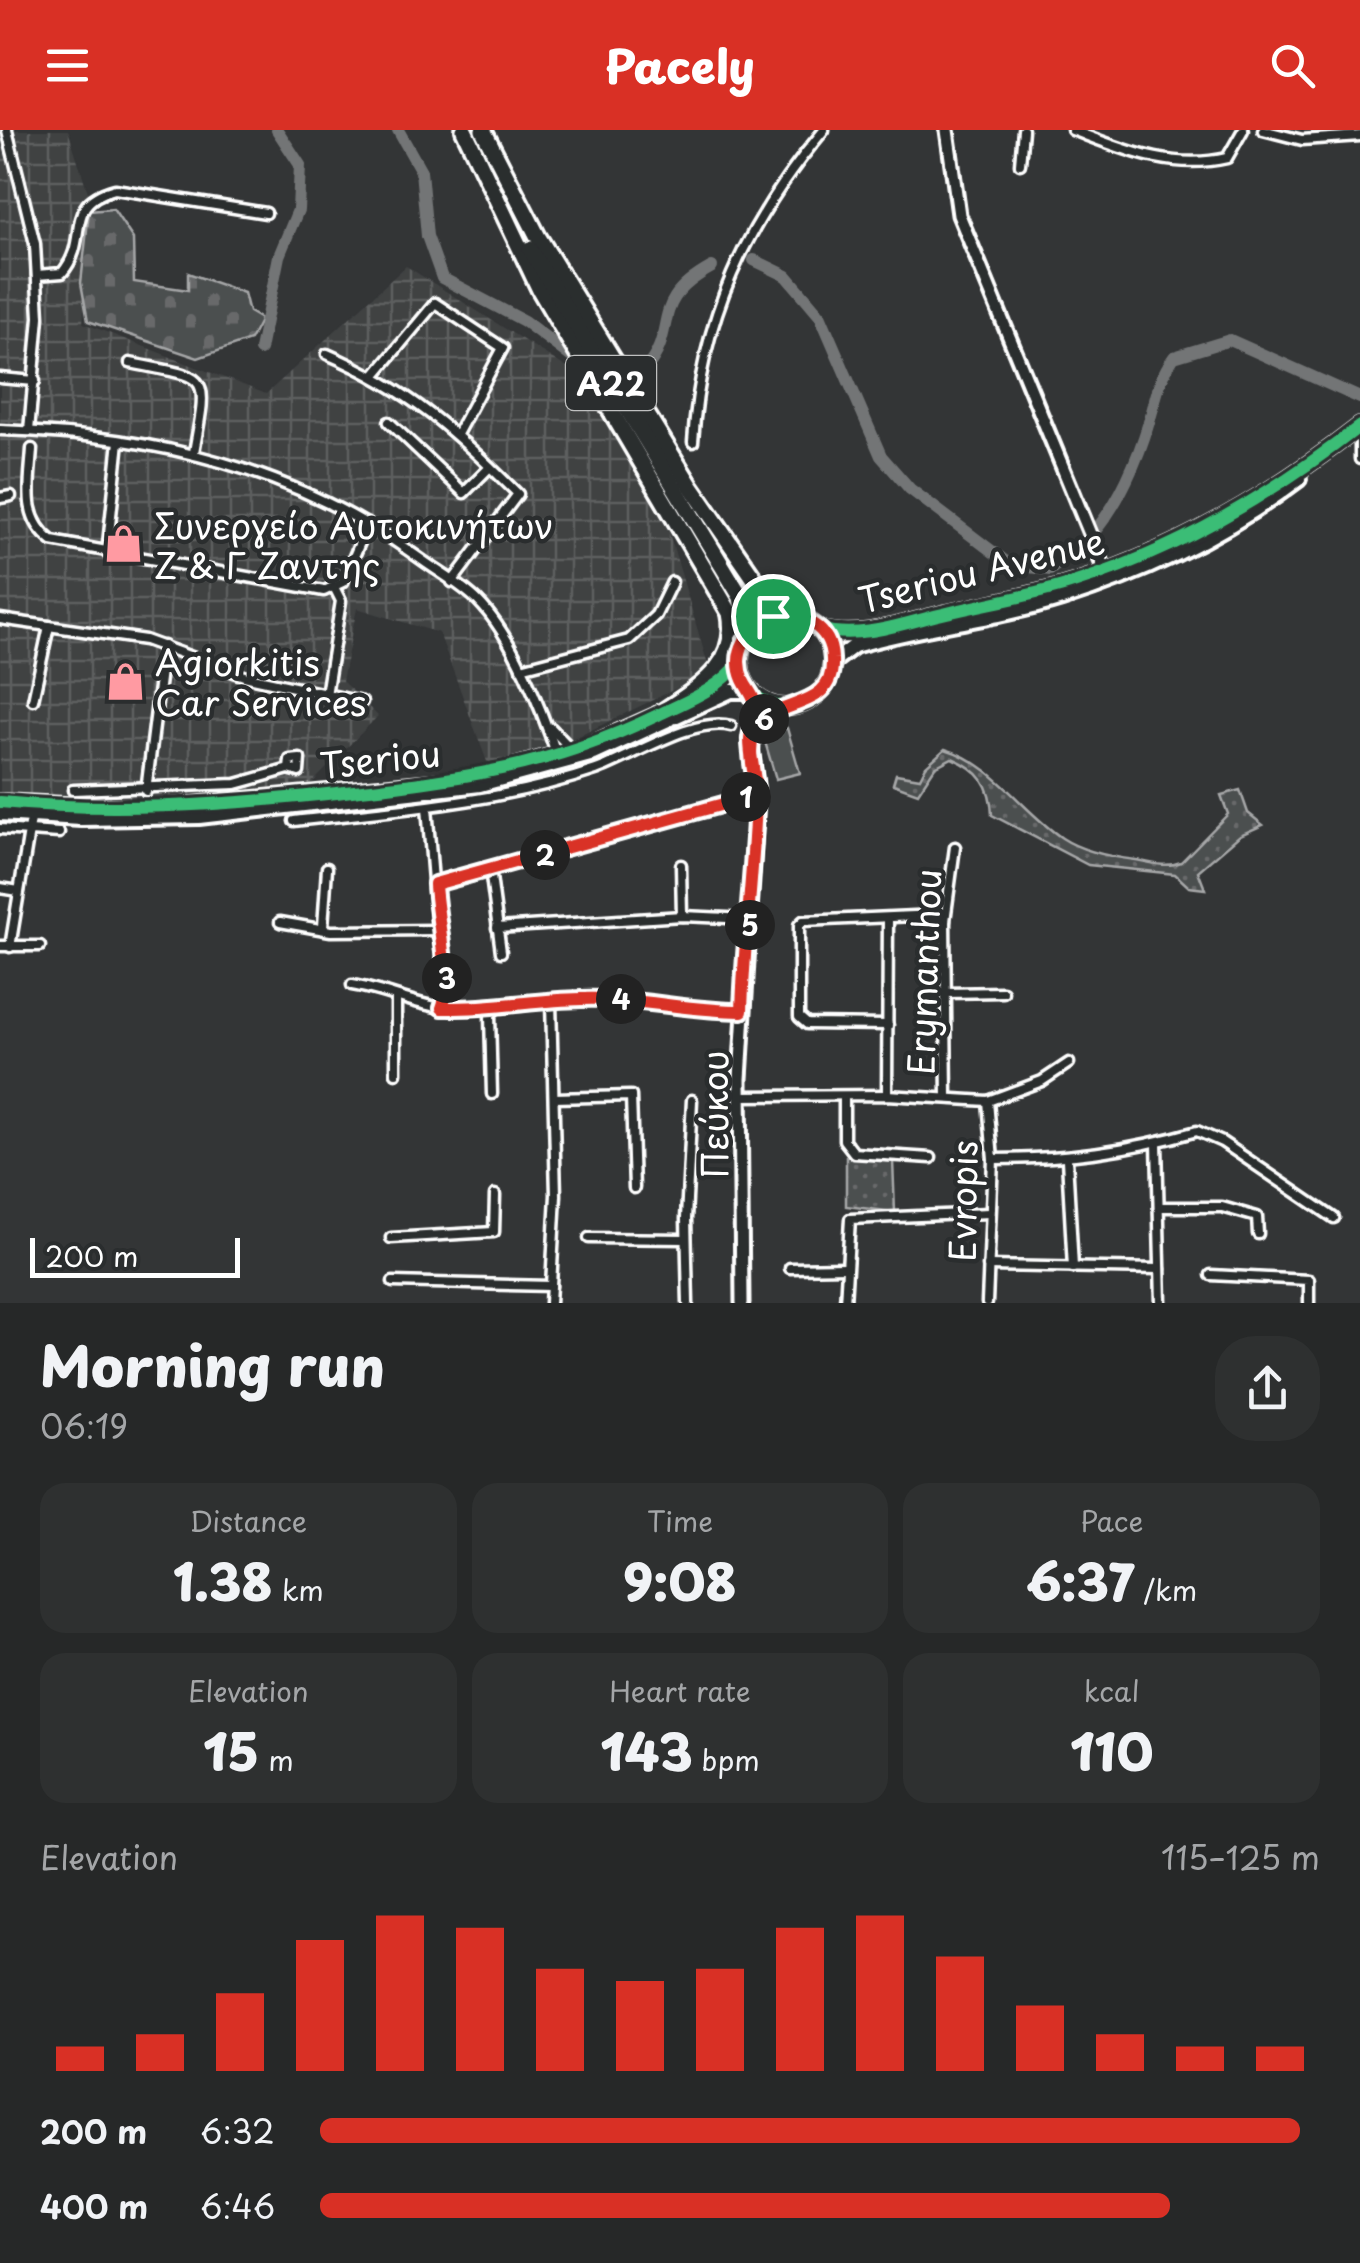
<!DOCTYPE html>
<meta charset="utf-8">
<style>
body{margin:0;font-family:"Playpen Sans",sans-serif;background:#2e3030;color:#f1f3f6;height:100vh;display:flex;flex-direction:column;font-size:38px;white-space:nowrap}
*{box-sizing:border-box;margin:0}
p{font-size:32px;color:#a4a6a8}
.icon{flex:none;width:55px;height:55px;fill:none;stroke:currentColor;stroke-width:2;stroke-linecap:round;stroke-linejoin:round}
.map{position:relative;height:1173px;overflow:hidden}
.drawer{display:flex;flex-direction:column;background:#262828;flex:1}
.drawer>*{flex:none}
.scale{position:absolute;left:30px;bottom:25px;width:210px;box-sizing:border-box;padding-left:10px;border:5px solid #fff;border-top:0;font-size:28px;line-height:35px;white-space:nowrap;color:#fff;-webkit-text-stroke:8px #2a2d2e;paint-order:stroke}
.pin{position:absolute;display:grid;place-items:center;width:85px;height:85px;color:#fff;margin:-42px;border:5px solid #fff;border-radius:50%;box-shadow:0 2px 10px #0007}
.km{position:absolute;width:50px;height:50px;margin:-25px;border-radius:50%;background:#222;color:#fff;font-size:28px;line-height:50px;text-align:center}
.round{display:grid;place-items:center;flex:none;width:105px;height:105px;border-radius:40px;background:#2e3030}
.overview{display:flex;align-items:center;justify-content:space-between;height:170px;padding:0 40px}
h1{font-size:55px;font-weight:800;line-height:75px}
.figures{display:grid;grid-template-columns:repeat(3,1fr);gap:15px;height:170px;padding:10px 40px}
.figures div{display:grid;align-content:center;border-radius:25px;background:#2e3030;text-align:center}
.figures b{font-size:50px;font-weight:800}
.figures small{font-size:28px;font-weight:400}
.figures p{font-size:28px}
.chart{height:280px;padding:20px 40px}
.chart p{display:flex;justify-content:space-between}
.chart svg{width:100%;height:180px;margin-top:10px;stroke:#d93025;stroke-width:6}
ul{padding:0 40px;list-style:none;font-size:32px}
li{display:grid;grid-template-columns:160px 120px 1fr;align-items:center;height:75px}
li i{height:25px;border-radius:12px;background:#d93025}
header{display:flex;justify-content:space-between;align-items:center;height:130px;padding:0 40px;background:#d93025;color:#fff;font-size:45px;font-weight:800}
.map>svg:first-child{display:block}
.industrial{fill:url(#industrial-grid)}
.grass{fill:url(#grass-dots);stroke:#a6a7a8;stroke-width:2.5}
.cemetery{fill:url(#cemetery-stones);stroke:#a6a7a8;stroke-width:2.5}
.garden{fill:#4c4f50;stroke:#a6a7a8;stroke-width:2.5}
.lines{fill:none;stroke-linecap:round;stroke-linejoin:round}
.river{stroke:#737576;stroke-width:12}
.street-casing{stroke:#fff;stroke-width:15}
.secondary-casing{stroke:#fff;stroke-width:19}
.primary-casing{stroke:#fff;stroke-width:20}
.highway-casing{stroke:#fff;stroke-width:22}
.street{stroke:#2a2d2e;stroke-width:8}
.secondary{stroke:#2a2d2e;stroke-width:11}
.primary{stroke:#2a2d2e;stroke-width:12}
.highway{stroke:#2a2d2e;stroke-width:15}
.cycleway-casing{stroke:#2a2d2e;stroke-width:19}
.cycleway{stroke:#3abd76;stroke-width:12}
.route-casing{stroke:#fff;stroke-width:20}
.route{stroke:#d93025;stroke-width:12}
.labels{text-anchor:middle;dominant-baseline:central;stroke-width:9;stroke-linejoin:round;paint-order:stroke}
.shield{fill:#2a2d2e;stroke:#bfc0c0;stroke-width:2.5}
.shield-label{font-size:32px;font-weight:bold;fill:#fff}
.poi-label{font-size:35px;fill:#fff;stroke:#2a2d2e;text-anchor:start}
.street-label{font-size:35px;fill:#fff;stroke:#2a2d2e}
</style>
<header><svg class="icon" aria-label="menu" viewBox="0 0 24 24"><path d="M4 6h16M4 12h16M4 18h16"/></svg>Pacely<svg class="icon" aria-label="search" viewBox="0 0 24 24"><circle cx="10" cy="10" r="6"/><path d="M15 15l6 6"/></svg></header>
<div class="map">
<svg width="1360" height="1173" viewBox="0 0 1360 1173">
<defs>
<pattern id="industrial-grid" width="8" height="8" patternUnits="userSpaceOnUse" patternTransform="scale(2.5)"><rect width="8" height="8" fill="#404243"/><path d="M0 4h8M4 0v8" fill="none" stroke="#5d5e5f"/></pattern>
<pattern id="grass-dots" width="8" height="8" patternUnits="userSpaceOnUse" patternTransform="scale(2.5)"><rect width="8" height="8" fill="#4c4f50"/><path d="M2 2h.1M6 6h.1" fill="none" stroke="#67696a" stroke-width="1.8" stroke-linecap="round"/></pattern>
<pattern id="cemetery-stones" width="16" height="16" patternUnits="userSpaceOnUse" patternTransform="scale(2.5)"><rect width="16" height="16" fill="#4c4f50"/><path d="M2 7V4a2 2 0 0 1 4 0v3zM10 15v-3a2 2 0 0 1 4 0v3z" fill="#67696a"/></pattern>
</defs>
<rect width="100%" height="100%" fill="#333536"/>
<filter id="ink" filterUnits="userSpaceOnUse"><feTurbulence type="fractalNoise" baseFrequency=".01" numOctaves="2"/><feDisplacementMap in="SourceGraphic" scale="20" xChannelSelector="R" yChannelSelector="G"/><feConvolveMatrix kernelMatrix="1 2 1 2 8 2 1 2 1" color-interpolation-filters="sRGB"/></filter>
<g filter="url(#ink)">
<path class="industrial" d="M0,0h68l24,75 -9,118 183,71 140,-128 169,107 87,136 48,163 -129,63 -92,32 -50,-134 -82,-25 -15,73 36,35 -69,70 -190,19 -119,-7z"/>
<g class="grass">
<path d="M945,619c48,14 77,62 117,89 21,14 49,19 74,22 15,3 31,8 45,2l47,-48 -7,-19 19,-5 8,23 15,12 -23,10 -42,36 7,18 -16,-2 -14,-13 -87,-9 -96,-50c-1,-30 -12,-45 -40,-57l-17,9 -17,26 -25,-9 3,-10 24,4 6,-12z"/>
<path d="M859,1025l34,5 2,52 -49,-6v-49z"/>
</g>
<path class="cemetery" d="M113,79l20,30 1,43 54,8v-17l56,20 5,19 12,7 -11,21 -52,18 -110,-37 -7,-38 8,-72z"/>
<path class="garden" d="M787,598l13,45 -24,6 -13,-44z"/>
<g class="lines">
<g class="river">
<path d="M398,0l23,41 6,65 15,42 82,43 58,44"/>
<path d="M754,130l33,16 33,39 61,141 29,33 99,75 41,6 34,-27"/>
<path d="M260,220l19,-94 19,-46 2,-45 -23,-35"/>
<path d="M645,240c36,-43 0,-66 67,-103"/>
<path d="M1093,403c26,-29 45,-74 56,-111 8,-26 9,-43 25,-65l56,-17 130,58"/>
</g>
<defs>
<g id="street">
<path d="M7,0l28,114 4,73 -10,114"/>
<path d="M1072,0c51,19 99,41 155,28l16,-28"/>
<path d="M1263,0l39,10 58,-4"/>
<path d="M1020,34l3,-34"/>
<path d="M37,145l25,-2c30,-35 -2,-69 53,-84l151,24"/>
<path d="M327,224c84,36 127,77 191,140l-66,88"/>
<path d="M130,233c80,16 79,7 64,89"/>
<path d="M375,245l60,-72 68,45 -46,86"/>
<path d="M0,248l35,3"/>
<path d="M389,292l75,71 26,-26"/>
<path d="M0,300c155,5 296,38 422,130 18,13 40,25 56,41 34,34 64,109 79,155"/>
<path d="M1360,311v18"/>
<path d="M693,312c8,-125 52,-218 131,-312"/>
<path d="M32,319c-2,35 -11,69 20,92l272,50 19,-9 25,-58"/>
<path d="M0,368l11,-2"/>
<path d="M107,423l12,-112"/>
<path d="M0,489l145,21 99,36 118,26"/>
<path d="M521,538l108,-28 27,-25 16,-33"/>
<path d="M326,565l15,-94 -6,-12"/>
<path d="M33,570l16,-74"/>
<path d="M551,598l21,22"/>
<path d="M73,660l163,-6 53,-15 10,3 1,-13 -10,1 -1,9"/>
<path d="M146,661l18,-145"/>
<path d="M427,677l10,123 10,48 -5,30"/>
<path d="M294,691c101,-11 205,-18 302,-51 36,-13 99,-54 135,-44"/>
<path d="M0,699l59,4"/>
<path d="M681,735l1,51"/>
<path d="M490,739l11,83"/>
<path d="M435,753l322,-88"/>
<path d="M0,758l19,3"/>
<path d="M280,792l51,9 106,-1"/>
<path d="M323,797l4,-59"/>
<path d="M497,798l185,-12 68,3"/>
<path d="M0,816h40"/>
<path d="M10,817l22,-134"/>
<path d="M352,855c31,5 59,18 90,23 47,6 92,-8 139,-9 55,-2 106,12 161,12"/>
<path d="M946,863l57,-1"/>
<path d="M396,867v76"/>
<path d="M888,895l-81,-1 -8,-7v-92l4,-4 134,-6 8,6"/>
<path d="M492,964l-2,-79 5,-6"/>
<path d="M887,965l1,-176"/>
<path d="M740,966l147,-1 101,6 54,-20 27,-18"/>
<path d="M844,967v43l10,13 77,5"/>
<path d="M554,968l77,-2 3,92"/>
<path d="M947,968l-2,-177 10,-74"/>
<path d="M1157,1013l4,160"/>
<path d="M993,1029c72,0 135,-8 204,-28l25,11 112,76"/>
<path d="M1067,1029l6,109"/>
<path d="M1159,1077h63l35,10 1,17"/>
<path d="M391,1108l103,-6 1,-37"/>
<path d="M589,1108l97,1"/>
<path d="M988,1136l172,3"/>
<path d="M790,1138l56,-1"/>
<path d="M1211,1145l98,5v23"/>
<path d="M393,1152l158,4"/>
<path d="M550,1173l6,-108 -5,-193"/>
<path d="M688,1173l-2,-84 6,-119"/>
<path d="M845,1173l5,-84 139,-6"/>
<path d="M987,1173l6,-144 -5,-58"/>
</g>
<g id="secondary">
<path d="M947,0l12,85 150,365"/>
<path d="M756,601l26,-23"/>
<path d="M742,1173l-2,-224 17,-284 -7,-56 6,-27 -3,-17"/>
</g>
<g id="primary">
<circle cx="786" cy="531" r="46"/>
<path d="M819,499c42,12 87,-7 128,-16 42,-10 85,-17 126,-30 105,-33 201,-90 287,-157"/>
<path d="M833,532l21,-16c68,-20 140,-26 208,-47 86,-27 165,-65 237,-120"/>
<path d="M687,572l32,-17 21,-23"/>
<path d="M0,672l150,7 324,-31 114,-32 76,-34"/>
<path d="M0,684l81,5 118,-2 281,-32 114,-31 137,-63h19"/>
</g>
<g id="highway">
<path d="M464,0l76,160 190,323c11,54 -36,77 -73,103"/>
<path d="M483,0l55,107 152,248 73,106 24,23"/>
<path d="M530,119l211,348 6,38"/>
</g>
</defs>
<use href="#street" class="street-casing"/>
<use href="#secondary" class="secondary-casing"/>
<use href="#primary" class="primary-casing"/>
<use href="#highway" class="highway-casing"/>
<use href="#street" class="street"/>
<use href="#secondary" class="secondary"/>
<use href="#primary" class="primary"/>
<use href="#highway" class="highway"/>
<defs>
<g id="cycleway">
<circle cx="786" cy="531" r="46"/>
<path d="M819,499c42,12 87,-7 128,-16 42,-10 85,-17 126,-30 105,-33 201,-90 287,-157"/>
<path d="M0,672c110,10 217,4 327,-8 124,-14 216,-23 331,-79 31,-15 60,-25 82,-53"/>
</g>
</defs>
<use href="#cycleway" class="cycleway-casing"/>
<use href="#cycleway" class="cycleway"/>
</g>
</g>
<g class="lines" filter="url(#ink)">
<defs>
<path id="route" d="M773,486c-25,12 -42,36 -30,64 5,11 12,16 13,29 1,10 -6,20 -6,31 0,18 6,36 6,55l-321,89c1,29 17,102 7,124 51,1 91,-8 139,-9 55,-2 106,12 161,12 2,-71 12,-142 14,-213 1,-19 -9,-42 -3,-61 14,-43 82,-21 79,-78 -1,-33 -31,-46 -59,-43"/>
</defs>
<use href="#route" class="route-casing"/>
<use href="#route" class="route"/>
</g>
<defs>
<symbol id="shop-bare" viewBox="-9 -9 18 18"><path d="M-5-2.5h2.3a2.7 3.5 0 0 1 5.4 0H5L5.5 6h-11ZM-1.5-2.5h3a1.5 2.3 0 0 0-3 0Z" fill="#ff9aa2" stroke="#2a2d2e" stroke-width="2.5" paint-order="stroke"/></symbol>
</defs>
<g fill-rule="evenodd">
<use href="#shop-bare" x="96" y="386" width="55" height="55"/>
<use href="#shop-bare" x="98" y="524" width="55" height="55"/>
</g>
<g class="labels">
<rect class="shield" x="566" y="226" width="90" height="54" rx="8"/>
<g class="shield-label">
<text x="611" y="253">A22</text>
</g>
<g class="poi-label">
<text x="154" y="394">Συνεργείο Αυτοκινήτων<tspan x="154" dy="40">Ζ &amp; Γ Ζαντης</tspan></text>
<text x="155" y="531">Agiorkitis<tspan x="155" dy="40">Car Services</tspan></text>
</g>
<g class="street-label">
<text transform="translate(981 439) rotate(-14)">Tseriou Avenue</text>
<text transform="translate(380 628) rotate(-6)">Tseriou</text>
<text transform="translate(923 842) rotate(-88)">Erymanthou</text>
<text transform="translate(713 985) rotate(-90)">Πεύκου</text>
<text transform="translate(962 1071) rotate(-89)">Evropis</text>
</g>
</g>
</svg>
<div class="scale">200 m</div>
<div class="pin" style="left:773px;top:486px;background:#1e9e55"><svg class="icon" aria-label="arrive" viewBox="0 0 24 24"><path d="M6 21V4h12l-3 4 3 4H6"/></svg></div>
<b class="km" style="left:746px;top:667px">1</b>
<b class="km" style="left:545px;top:725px">2</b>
<b class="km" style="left:447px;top:848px">3</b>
<b class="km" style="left:621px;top:869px">4</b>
<b class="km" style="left:750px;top:795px">5</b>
<b class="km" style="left:764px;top:589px">6</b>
</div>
<section class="drawer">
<div class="overview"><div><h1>Morning run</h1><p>06:19</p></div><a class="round"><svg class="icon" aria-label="share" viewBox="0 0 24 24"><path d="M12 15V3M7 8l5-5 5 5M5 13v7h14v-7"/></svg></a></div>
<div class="figures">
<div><p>Distance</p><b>1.38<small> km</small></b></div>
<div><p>Time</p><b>9:08</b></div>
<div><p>Pace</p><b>6:37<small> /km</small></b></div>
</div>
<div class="figures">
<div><p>Elevation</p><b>15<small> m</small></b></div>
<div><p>Heart rate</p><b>143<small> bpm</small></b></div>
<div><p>kcal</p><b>110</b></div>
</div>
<div class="chart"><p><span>Elevation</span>115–125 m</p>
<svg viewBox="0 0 160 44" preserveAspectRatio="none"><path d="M5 44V38M15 44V35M25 44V25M35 44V12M45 44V6M55 44V9M65 44V19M75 44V22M85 44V19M95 44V9M105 44V6M115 44V16M125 44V28M135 44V35M145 44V38M155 44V38"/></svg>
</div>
<ul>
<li><b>200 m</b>6:32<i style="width:98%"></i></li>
<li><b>400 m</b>6:46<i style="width:85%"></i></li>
</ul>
</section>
